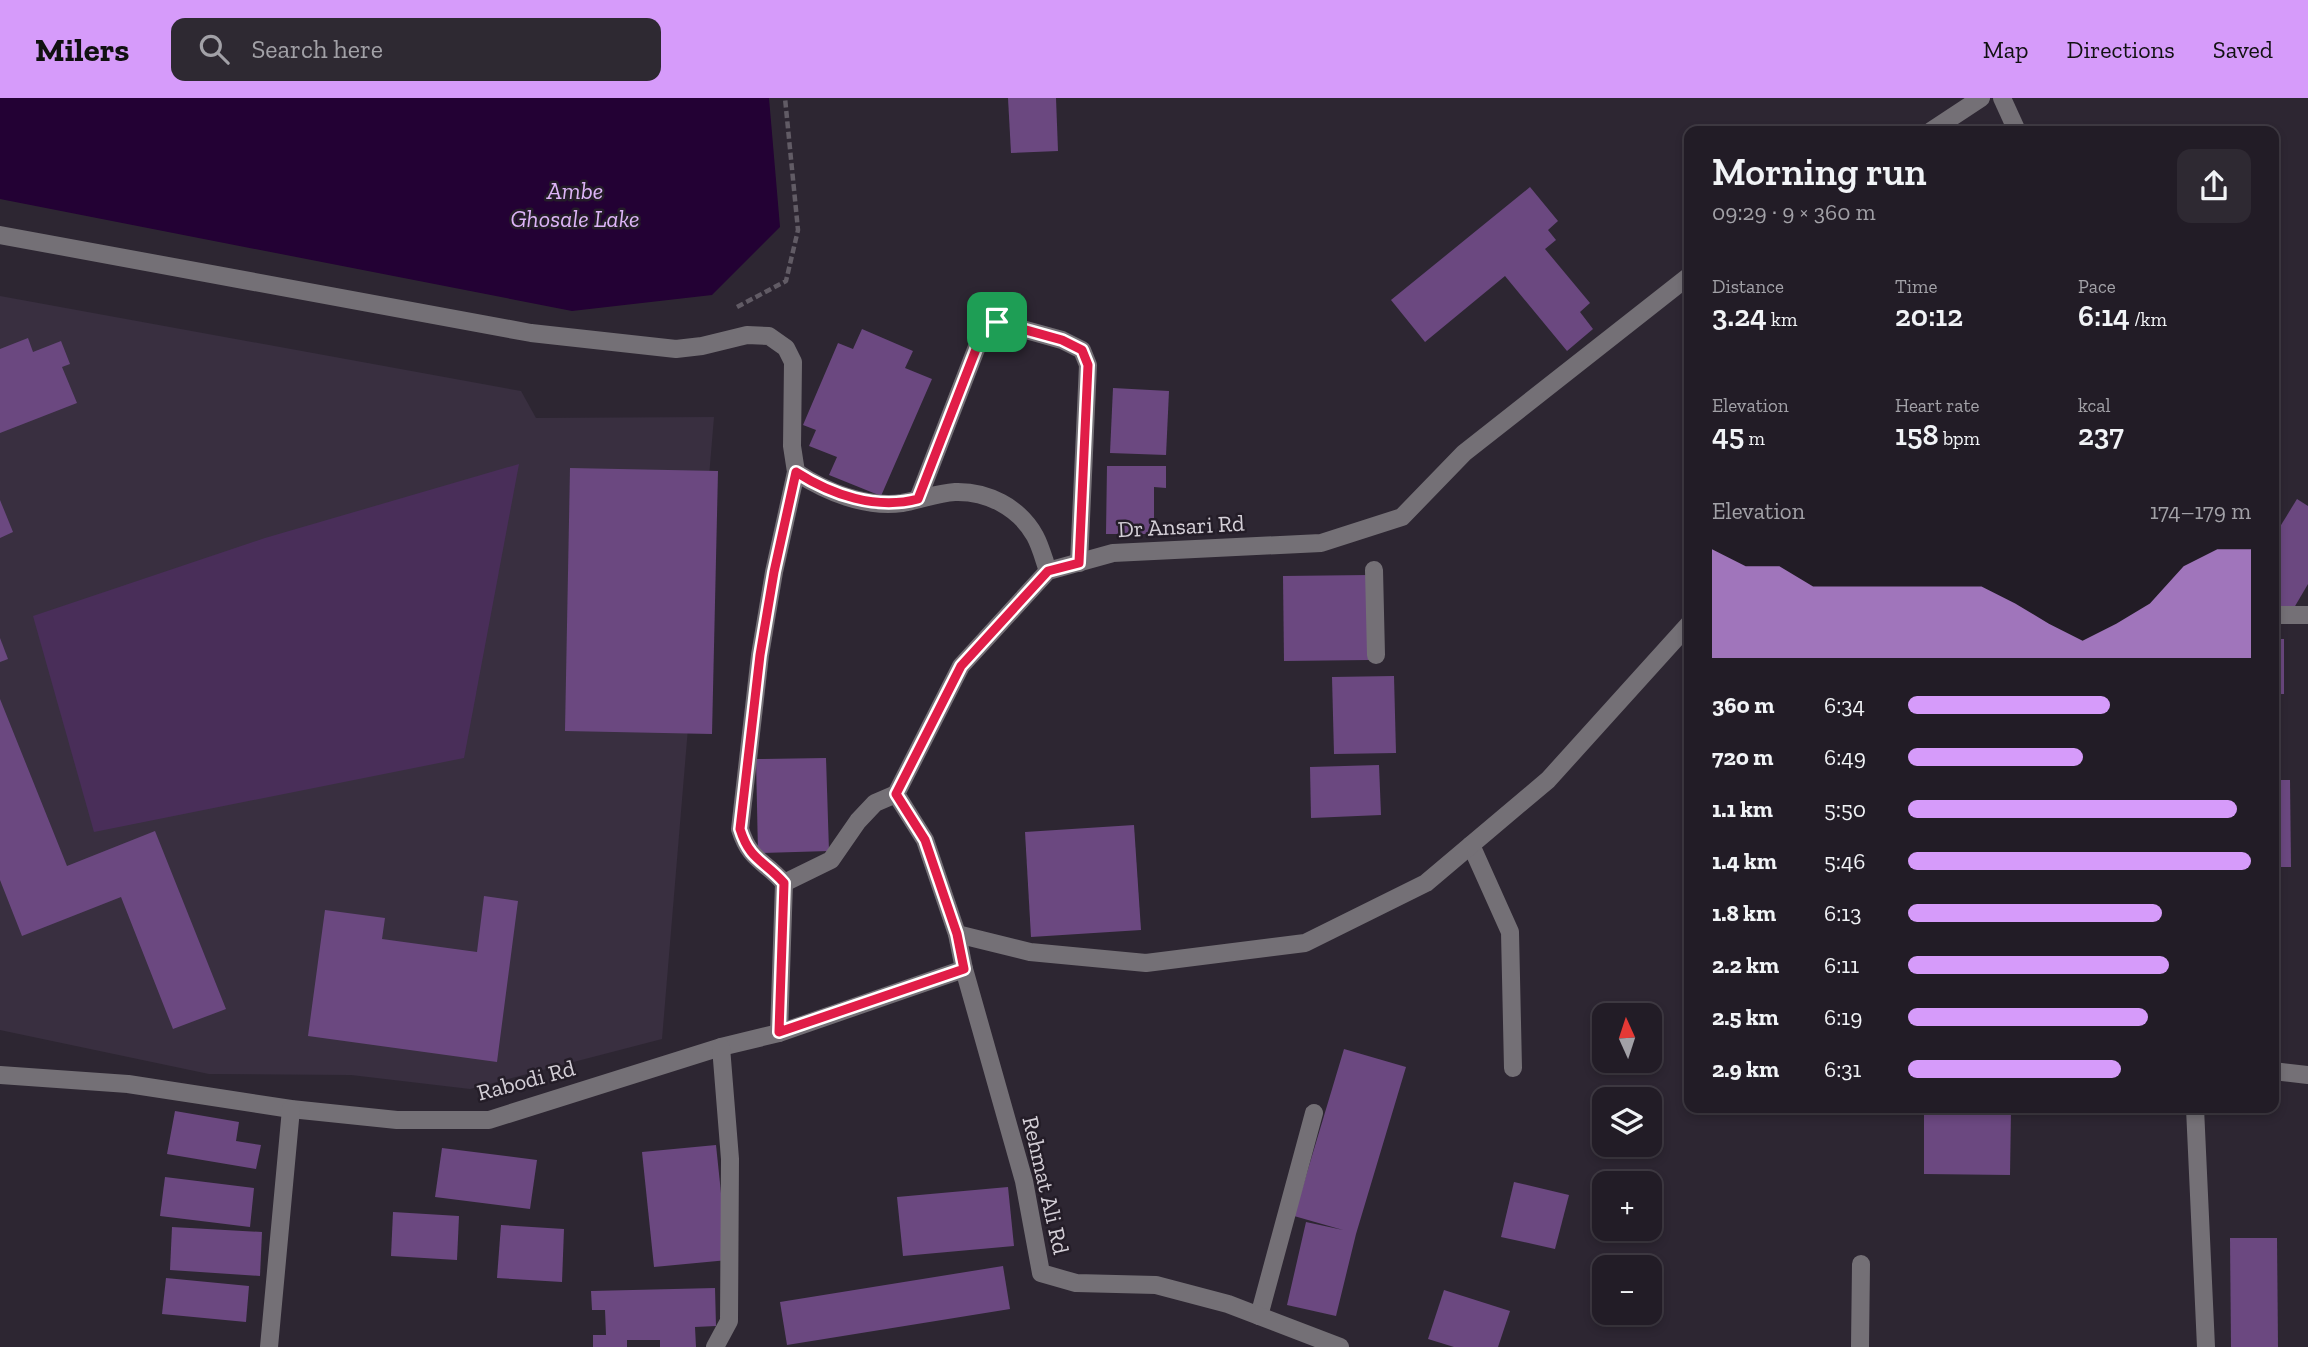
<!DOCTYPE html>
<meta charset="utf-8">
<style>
body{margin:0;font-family:"Zilla Slab",serif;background:#2e2932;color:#f1f3f6;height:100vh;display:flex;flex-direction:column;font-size:26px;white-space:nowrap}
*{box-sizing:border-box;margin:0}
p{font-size:23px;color:#a2a1a7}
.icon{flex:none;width:38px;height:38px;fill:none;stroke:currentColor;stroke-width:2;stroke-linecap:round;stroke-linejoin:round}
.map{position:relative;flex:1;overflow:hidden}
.sheet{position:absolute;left:1684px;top:28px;width:595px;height:987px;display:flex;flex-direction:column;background:#221c26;border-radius:14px;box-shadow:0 4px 10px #0003,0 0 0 2px #3f3a43}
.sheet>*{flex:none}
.needle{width:46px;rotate:357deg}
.fabs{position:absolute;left:1592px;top:905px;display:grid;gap:14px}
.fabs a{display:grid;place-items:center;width:70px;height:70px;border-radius:14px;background:#221c26;box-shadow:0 4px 10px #0003,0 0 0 2px #3f3a43;font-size:35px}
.pin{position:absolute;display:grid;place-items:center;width:60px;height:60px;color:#fff;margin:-30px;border-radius:14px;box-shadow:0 4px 10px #0006}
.round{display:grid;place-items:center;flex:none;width:74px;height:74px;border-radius:14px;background:#2e2932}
.summary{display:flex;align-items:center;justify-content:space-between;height:119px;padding:0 28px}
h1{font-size:38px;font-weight:600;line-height:52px}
.stats{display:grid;grid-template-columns:repeat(3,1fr);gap:10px;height:119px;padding:7px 28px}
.stats div{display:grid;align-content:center}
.stats b{font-size:30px;font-weight:600}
.stats small{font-size:19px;font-weight:400}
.stats p{font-size:19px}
.chart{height:196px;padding:14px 28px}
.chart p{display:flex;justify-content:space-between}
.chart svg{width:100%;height:126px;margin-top:7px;fill:#d69bfa;opacity:.7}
ul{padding:0 28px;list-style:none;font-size:23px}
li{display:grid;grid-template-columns:112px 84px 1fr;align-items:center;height:52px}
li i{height:18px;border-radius:9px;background:#d69bfa}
header{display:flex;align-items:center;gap:42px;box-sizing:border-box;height:98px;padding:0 35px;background:#d69bfa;color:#111}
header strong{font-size:33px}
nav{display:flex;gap:38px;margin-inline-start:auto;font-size:24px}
.search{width:490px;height:63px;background:#2e2932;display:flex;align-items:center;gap:18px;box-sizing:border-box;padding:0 24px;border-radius:14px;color:#a2a1a7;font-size:26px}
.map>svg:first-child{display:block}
.built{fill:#392f40}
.green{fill:#492e59}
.water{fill:#230134}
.building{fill:#6b4880}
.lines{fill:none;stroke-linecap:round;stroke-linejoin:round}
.path{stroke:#615b65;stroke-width:4.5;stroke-dasharray:7 3.5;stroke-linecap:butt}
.minor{stroke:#747076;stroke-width:18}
.route-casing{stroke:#fff;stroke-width:14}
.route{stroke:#e11d48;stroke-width:9}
.labels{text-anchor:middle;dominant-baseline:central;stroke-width:5;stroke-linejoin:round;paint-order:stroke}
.street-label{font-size:23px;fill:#d4cfd7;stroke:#241d28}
.water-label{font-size:24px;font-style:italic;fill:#ddb4f7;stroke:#241d28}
</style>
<header>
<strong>Milers</strong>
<div class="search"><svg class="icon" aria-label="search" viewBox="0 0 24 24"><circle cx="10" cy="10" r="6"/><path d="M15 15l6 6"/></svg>Search here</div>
<nav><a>Map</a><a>Directions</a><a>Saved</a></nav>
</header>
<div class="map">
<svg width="2308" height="1249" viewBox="0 0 2308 1249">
<rect width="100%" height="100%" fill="#2d2632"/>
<path class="built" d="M0,198l521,95 15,27 178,-1 -52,622 -192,50 -119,-14 -142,-1 -209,-44z"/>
<path class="green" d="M519,366l-55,294 -370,74 -61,-216 232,-78z"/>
<path class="water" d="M0,0h769l11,129 -68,68 -140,16 -572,-112z"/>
<g class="building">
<path d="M1008,0h48l2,53 -47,2z"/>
<path d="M1530,89l28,34 -10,9 8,10 -11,9 45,54 -10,9 13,17 -26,22 -62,-75 -80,66 -34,-42z"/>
<path d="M862,231l51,22 -8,17 27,11 -51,117 -52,-21 8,-18 -28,-11 7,-16 -13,-5 35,-82 15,6z"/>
<path d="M28,240l5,14 28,-11 9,23 -8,3 15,36 -77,30v-84z"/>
<path d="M1113,290l56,3 -3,64 -56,-2z"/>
<path d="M1107,368h59v22l-12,-1v47h-48z"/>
<path d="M570,370l148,3 -6,263 -147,-3z"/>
<path d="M2297,401l11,7v78l-17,29 -18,-11v-64z"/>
<path d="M0,402l13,32 -13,6z"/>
<path d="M1369,477v85l-85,1 -1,-85z"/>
<path d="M0,540l8,21 -8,3z"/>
<rect x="2273" y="541" width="11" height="55"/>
<path d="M1394,578l2,77 -62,1 -2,-77z"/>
<path d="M0,601l67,167 88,-35 71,178 -53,20 -52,-132 -99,39 -22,-56z"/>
<path d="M826,660l3,93 -71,2 -2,-94z"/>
<path d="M1379,667l2,50 -70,3 -1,-51z"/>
<path d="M2273,682h17l1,87h-18z"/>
<path d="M1134,727l7,105 -110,7 -6,-105z"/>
<path d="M484,798l34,5 -21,161 -189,-26 17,-126 60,8 -3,21 95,13z"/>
<path d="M1344,951l62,18 -50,167 -20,82 -49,-11 19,-83 37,8 -49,-14z"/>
<path d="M1924,1011l87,1 -1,65 -86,-1z"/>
<path d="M175,1013l64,11 -3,19 25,4 -5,24 -89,-15z"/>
<path d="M716,1047l12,115 -74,7 -12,-115z"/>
<path d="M442,1050l95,12 -7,49 -95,-12z"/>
<path d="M165,1079l89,11 -4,39 -90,-11z"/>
<path d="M1514,1084l55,13 -14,54 -54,-12z"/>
<path d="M1008,1089l6,59 -111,10 -6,-59z"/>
<path d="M393,1114l66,4 -2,44 -66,-4z"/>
<path d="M501,1127l63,4 -2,53 -65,-4z"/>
<path d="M172,1129l90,5 -2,44 -90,-6z"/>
<path d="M2230,1140h47l1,109h-47z"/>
<path d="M1003,1168l7,43 -223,36 -7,-43z"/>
<path d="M166,1180l83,8 -3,36 -84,-8z"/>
<path d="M715,1190l1,38 -21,1 1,20h-36v-7h-33v7h-34v-12h13l-1,-25h-13l-1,-19z"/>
<path d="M1444,1192l66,21 -12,36h-44l-26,-8z"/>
</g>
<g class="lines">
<path class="path" d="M737,209l49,-26 12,-51 -13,-132"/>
<g class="minor">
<path d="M2002,0l15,33"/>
<path d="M1931,33l50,-33"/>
<path d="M0,137l531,98 145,16 26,-3 45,-11 22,1 17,12 7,14 -1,84 4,26 -22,100 -14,83 -20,174c10,32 24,31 44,54l-5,150"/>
<path d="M796,374c30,20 70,36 106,31 18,-3 35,-10 53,-11 32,-1 64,15 80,44 6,11 9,24 13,35"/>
<path d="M918,401l67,-173 12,-4 65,18 20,10 6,15 -9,198"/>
<path d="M1374,472l2,85"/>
<path d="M2273,517h35"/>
<path d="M1471,747l39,87 3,136"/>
<path d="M784,785l47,-23 27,-39 17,-18 21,-9"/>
<path d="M957,836l73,18 116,11 159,-20 121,-60 122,-103 141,-156"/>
<path d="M2273,973l35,4"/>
<path d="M0,977l128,9 163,25 106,11h92l232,-73 58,-14 185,-64"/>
<path d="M2195,1010l11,239"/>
<path d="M1259,1218l55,-203"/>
<path d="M269,1249l22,-238"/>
<path d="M715,1249l14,-26 1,-162 -9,-112"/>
<path d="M1340,1249l-112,-43 -72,-19 -80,-2 -35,-10 -17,-92 -60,-212 -7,-35 -32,-94 -29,-46 65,-128 87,-95 65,-18 208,-10 81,-26 62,-64 225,-177"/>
<path d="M1860,1249l1,-83"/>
</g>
</g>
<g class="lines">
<defs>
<path id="route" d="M997,224l65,18 20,10 6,15 -9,198 -31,8 -87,95 -65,128 29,46 32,94 7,35 -185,63 5,-149c-20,-23 -34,-22 -44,-54l20,-174 14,-83 22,-100c36,23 80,38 122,27l67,-173z"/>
</defs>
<use href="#route" class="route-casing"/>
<use href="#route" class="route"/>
</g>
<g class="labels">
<g class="street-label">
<text transform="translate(1181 428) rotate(-3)">Dr Ansari Rd</text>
<text transform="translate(526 982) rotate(-15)">Rabodi Rd</text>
<text transform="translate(1046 1087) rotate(77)">Rehmat Ali Rd</text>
</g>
<g class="water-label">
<text x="575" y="92">Ambe<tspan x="575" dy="28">Ghosale Lake</tspan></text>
</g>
</g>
</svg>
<div class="fabs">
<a><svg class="needle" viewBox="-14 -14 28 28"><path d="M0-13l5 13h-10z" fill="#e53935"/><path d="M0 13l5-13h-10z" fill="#a2a1a7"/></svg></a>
<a><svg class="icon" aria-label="layers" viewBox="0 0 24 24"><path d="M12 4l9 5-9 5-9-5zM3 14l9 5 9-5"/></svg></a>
<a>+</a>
<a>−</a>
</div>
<div class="pin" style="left:997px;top:224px;background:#1e9e55"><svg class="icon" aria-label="arrive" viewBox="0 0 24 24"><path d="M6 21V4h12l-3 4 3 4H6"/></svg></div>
<section class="sheet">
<div class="summary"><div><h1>Morning run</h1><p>09:29 · 9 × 360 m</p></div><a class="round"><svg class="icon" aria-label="share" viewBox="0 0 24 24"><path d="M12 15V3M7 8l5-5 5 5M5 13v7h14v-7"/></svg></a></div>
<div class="stats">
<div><p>Distance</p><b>3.24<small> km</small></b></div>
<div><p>Time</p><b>20:12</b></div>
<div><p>Pace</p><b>6:14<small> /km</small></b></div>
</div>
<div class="stats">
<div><p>Elevation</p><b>45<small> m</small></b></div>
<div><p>Heart rate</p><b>158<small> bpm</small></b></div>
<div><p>kcal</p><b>237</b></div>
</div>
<div class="chart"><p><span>Elevation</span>174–179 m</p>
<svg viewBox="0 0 160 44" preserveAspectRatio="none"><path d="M0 44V6L10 12L20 12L30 19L40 19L50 19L60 19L70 19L80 19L90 25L100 32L110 38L120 32L130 25L140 12L150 6L160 6V44z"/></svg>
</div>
<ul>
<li><b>360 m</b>6:34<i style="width:59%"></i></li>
<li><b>720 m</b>6:49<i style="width:51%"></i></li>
<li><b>1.1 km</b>5:50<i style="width:96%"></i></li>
<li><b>1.4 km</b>5:46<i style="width:100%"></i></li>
<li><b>1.8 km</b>6:13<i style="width:74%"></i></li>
<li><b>2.2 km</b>6:11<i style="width:76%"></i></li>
<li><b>2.5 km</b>6:19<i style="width:70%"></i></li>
<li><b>2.9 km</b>6:31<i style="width:62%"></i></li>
</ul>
</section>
</div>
